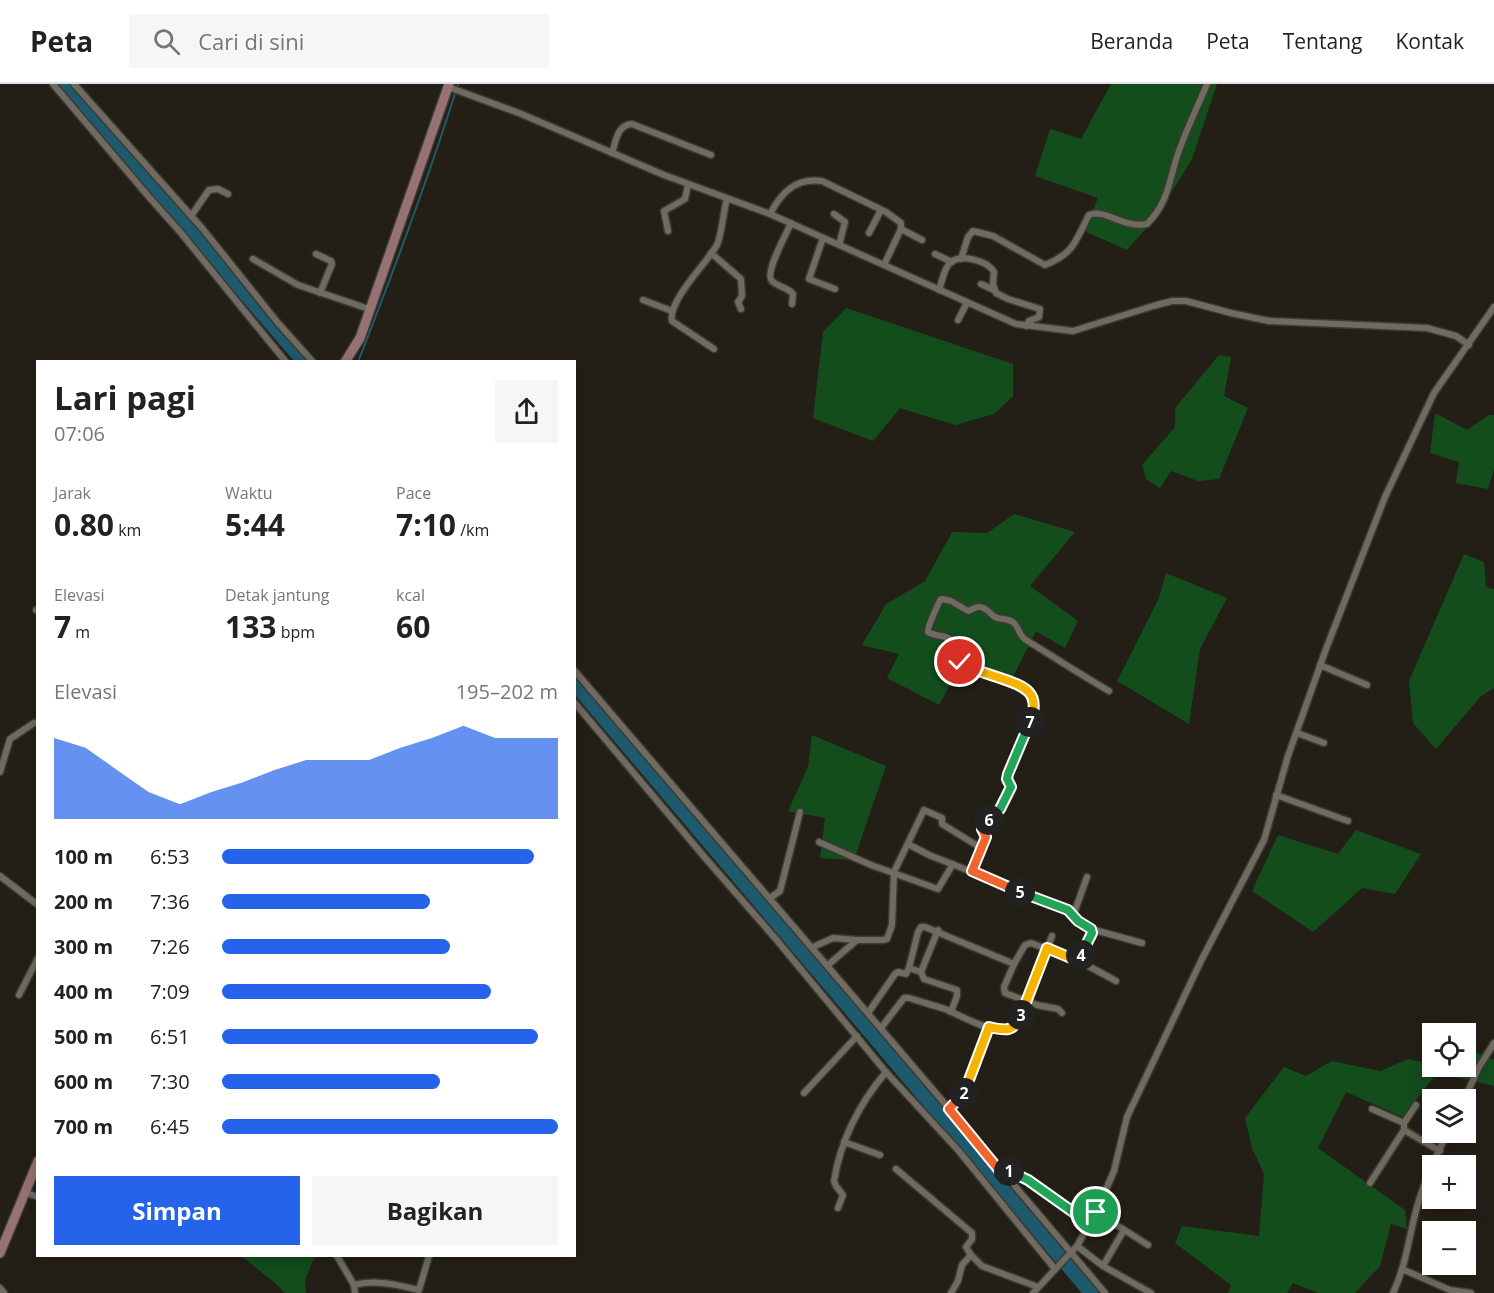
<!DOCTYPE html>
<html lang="id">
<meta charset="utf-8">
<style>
body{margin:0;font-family:"Open Sans",sans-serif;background:#f6f6f6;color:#222;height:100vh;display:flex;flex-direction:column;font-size:22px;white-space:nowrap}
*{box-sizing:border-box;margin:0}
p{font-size:20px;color:#767676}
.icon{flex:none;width:33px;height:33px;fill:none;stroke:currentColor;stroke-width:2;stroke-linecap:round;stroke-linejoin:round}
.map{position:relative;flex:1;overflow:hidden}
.sheet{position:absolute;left:36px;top:276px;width:540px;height:897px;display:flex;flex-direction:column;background:#fff;border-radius:0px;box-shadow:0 3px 15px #0003}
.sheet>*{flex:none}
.fabs{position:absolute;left:1422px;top:939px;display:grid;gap:12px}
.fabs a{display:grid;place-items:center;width:54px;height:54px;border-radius:0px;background:#fff;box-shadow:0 3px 15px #0003;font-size:30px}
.pin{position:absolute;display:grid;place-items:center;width:51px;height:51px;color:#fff;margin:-26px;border:3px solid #fff;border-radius:50%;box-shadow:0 2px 6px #0007}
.km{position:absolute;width:30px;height:30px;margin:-15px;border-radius:50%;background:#222;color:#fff;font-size:16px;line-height:30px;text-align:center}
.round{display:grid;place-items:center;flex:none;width:63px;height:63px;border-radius:0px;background:#f6f6f6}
.headline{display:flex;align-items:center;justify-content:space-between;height:102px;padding:0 18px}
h1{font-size:33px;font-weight:700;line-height:45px}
.metrics{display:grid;grid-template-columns:repeat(3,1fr);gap:9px;height:102px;padding:6px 18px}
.metrics div{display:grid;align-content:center}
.metrics b{font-size:30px;font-weight:700}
.metrics small{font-size:16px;font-weight:400}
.metrics p{font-size:16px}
.chart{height:168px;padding:12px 18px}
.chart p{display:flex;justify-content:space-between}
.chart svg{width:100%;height:108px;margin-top:6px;fill:#2563eb;opacity:.7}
.button{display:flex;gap:12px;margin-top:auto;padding:12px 18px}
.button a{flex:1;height:69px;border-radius:0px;background:#2563eb;color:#fff;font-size:24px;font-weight:700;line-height:69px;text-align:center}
.button a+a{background:#f6f6f6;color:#222}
ul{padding:0 18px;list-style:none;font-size:20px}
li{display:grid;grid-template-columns:96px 72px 1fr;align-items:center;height:45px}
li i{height:15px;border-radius:8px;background:#2563eb}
header{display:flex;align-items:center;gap:36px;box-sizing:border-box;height:84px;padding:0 30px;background:#fff;border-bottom:2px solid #e0e0e0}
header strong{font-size:28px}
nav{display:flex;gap:33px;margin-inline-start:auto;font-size:21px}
.search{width:420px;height:54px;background:#f6f6f6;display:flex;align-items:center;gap:15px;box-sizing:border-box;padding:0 21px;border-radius:0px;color:#767676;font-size:22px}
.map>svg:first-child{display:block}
.green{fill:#134d1c}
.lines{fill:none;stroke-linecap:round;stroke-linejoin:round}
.stream{stroke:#1e5a6d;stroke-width:2}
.river{stroke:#1e5a6d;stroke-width:14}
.minor-casing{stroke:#3d3933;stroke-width:9}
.secondary-casing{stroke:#3d3933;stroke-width:12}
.minor{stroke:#706b60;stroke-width:6}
.secondary{stroke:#967274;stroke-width:9}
.split-1-casing{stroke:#fff;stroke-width:12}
.split-2-casing{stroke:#fff;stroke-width:12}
.split-3-casing{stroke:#fff;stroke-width:12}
.split-4-casing{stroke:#fff;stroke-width:12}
.split-5-casing{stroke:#fff;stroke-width:12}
.split-6-casing{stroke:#fff;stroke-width:12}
.split-7-casing{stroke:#fff;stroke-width:12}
.split-8-casing{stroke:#fff;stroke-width:12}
.split-1{stroke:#22a559;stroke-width:8}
.split-2{stroke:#f0652b;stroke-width:8}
.split-3{stroke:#f5b400;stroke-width:8}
.split-4{stroke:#f5b400;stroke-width:8}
.split-5{stroke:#22a559;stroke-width:8}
.split-6{stroke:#f0652b;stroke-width:8}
.split-7{stroke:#22a559;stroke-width:8}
.split-8{stroke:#f5b400;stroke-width:8}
</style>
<header>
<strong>Peta</strong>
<div class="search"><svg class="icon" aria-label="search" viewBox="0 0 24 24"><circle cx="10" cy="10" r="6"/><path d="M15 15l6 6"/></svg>Cari di sini</div>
<nav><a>Beranda</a><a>Peta</a><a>Tentang</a><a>Kontak</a></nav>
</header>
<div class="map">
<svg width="1494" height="1209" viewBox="0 0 1494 1209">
<rect width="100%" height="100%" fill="#241f16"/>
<g class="green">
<path d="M1111,0h106l-25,75 -35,57 -30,34 -43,-19 14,-33 -63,-22 15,-47 31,10z"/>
<path d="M846,224l167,56v32l-19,18 -39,11 -55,-17 -27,33 -60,-23 10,-86z"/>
<path d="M1219,271l12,2 -7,39 24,12 -29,71 -21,2 -27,-10 -11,17 -14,-9 -4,-14 33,-38v-19z"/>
<path d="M1435,329l32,17 22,-15h5v54l-6,20 -32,-6 3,-21 -29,-9z"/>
<path d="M1014,430l61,18 -45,54 48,35 -13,27 -29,-17 -23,46 -55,-6 -19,34 -52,-27 12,-24 -37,-9 24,-41 39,-23 27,-49 35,1z"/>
<path d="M1464,470l20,8 2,25 8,2v99l-13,8 -45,53 -23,-26 -4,-42z"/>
<path d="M1166,489l61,25 -27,51 -11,75 -72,-43 42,-83z"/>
<path d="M812,651l74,31 -32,94 -34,-2 5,-40 -37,-7 20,-44z"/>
<path d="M1356,746l65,24 -26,40 -33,-6 -49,44 -61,-41 26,-56 60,19z"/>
<path d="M1476,968l18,8v26l-57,-13 -34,44 -57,-25 -28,56 87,62 2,19 -16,-5 -11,42 -25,27h-37l-25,-10 -6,10h-59l3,-8 -56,-42 7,-17 77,10 5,-62 -12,-26 -7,-30 39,-51 22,9 26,-15 48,10 28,-12 24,5v2h34v-11z"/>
<path d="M241,1172h74l-10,24 1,13h-21l-11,-11z"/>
</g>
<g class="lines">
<path class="stream" d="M358,278c36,-92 71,-184 100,-278"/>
<g class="river">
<path d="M64,0l240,278"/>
<path d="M574,599l517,610"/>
</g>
<defs>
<g id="minor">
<path d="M53,0l96,113 32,36 105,129"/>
<path d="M74,0l128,144 76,95 35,39"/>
<path d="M448,3l71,26 145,62 106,39 246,110 57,7 80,-25 19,-5h14l45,12 38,8 158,7 29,8 13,9"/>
<path d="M612,69c4,-12 5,-28 20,-29l79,31"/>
<path d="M770,130c11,-21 26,-37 52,-33l64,31 15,11v6"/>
<path d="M834,130l11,8 -6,23"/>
<path d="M191,132l18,-26 9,-1 10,5"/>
<path d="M791,139c-4,10 -27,50 -19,58 6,6 15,6 21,13l-1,10"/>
<path d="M668,147l-4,-20 21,-12 3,-15"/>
<path d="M869,149l12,-23"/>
<path d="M823,154l-14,41 26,10"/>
<path d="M711,169l30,26 1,17 -4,6 3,7"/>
<path d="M316,170l15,7 1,3 -12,29"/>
<path d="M935,170l17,8"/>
<path d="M253,175l45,26 71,24"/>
<path d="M961,175l7,-22 5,-6 20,5 52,29c30,-12 30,-24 44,-50 17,-7 34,14 58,9 23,-23 22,-47 33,-76 8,-22 18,-42 27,-64"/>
<path d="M884,181l17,-36 21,11"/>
<path d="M981,200l13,6"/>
<path d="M939,206c3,-8 5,-22 11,-27 11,-10 38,-2 44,9l-1,12 3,9 12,6 32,10 -1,8 -10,4 -3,5"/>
<path d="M643,216l29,11"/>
<path d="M958,236l9,-17"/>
<path d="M714,265l-42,-28c-4,-21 35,-58 45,-76 5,-11 6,-33 10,-46"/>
<path d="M36,526l2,1"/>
<path d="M1320,581l47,20"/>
<path d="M574,586c177,208 356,414 531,623"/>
<path d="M574,618l133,158 68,78 111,134 72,78 97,119"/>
<path d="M1297,649l27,10"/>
<path d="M0,688l10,-33 24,-16"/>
<path d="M1276,711l72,26"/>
<path d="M819,758l52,23 67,24 15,-25"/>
<path d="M908,760l21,11 137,54 7,7"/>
<path d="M973,787l8,-23"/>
<path d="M0,792l38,29"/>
<path d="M770,814l10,-7 20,-79"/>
<path d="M1091,845l51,14"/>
<path d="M813,863l20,-9 24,2"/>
<path d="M1078,877l14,-28 -1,-4 -13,-8 -5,-5 14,-39"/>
<path d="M1014,880l11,-19 6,-2 50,19 35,19"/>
<path d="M828,881l29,-25h25l5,-1 5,-14 2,-53 30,-62 18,8v6l39,24 5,-11 -4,-8 18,-20 11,-22 -4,-8 1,-5c9,-28 49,-76 5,-92 -10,-4 -20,-7 -30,-11 -6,-2 -13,-2 -18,-5 -9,-4 -7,-17 -12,-24 -6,-8 -18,-5 -25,-10 -1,-6 9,-24 12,-32l2,-1 9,2 17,10c4,-1 7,-5 12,-4 7,1 10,7 15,10 6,3 12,1 18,5 6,5 6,14 13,18 28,17 55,35 83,51"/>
<path d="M909,884l9,-36 3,-5h4l89,37 -10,23 1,6 32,12 21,4 4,4"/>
<path d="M921,888l3,7 33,11v6l-6,16"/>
<path d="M19,911l19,-37"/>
<path d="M868,929l27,-39 3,-2 8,2 3,-6 12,4 17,-42"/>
<path d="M881,944l23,-30h5c12,4 24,7 36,11 20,8 49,28 71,17l36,-90"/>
<path d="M804,1009l53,-57"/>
<path d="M1464,1016l15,-33 15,-24"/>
<path d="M1416,1021l-12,18v7l36,21"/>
<path d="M949,1025l15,-17 25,-65"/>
<path d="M1372,1025l32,14"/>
<path d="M844,1058l36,13"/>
<path d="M896,1085l76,64v6l-6,8 5,8 11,11 56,21"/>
<path d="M1000,1086l20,5 70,49"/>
<path d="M1370,1099l34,-53"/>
<path d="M24,1108l14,5"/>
<path d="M838,1124l5,-13 -7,-9 -2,-5c7,-43 25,-77 52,-109"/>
<path d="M1096,1128l52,33"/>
<path d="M1077,1162l26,20 48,27"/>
<path d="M337,1172l17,29 1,8"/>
<path d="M1103,1182l21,-36"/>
<path d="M1402,1185l48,21 21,3"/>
<path d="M354,1201c21,-6 44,0 65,5l10,-34"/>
<path d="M0,1204l4,5"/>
<path d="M951,1209l7,-12 4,-16 9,-10"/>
<path d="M1033,1209l44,-47 19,-34 18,-41 13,-54 74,-156 63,-121 24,-84 38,-107 59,-152 49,-104 60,-86"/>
<path d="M1393,1209c13,-27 16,-57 24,-86 7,-26 19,-51 31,-75"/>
</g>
<g id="secondary">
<path d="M345,278l15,-24 89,-254"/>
<path d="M0,1169l38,-92"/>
</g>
</defs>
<use href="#minor" class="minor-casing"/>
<use href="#secondary" class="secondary-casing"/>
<use href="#minor" class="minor"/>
<use href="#secondary" class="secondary"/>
</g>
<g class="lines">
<defs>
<path id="split-1" d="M1009,1087l19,9 62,44 6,-12"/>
<path id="split-2" d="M964,1009l-15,16 50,61 10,1"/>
<path id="split-3" d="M964,1009l25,-66c17,4 25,5 32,-12"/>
<path id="split-4" d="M1021,931l26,-67 31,13 3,-6"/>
<path id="split-5" d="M1020,808l48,18 10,11 13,8 1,4 -11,22"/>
<path id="split-6" d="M989,736l-7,9 4,8 -14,34 48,21"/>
<path id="split-7" d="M989,736l11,-11 11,-22 -4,-8 1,-5 22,-52"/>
<path id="split-8" d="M960,578l4,4c12,4 24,8 36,12 24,8 42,14 30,44"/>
</defs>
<use href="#split-1" class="split-1-casing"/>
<use href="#split-2" class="split-2-casing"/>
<use href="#split-3" class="split-3-casing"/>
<use href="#split-4" class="split-4-casing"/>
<use href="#split-5" class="split-5-casing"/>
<use href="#split-6" class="split-6-casing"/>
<use href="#split-7" class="split-7-casing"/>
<use href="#split-8" class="split-8-casing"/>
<use href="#split-1" class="split-1"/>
<use href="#split-2" class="split-2"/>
<use href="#split-3" class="split-3"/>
<use href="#split-4" class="split-4"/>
<use href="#split-5" class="split-5"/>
<use href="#split-6" class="split-6"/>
<use href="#split-7" class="split-7"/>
<use href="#split-8" class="split-8"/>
</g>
</svg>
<div class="fabs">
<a><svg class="icon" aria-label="locate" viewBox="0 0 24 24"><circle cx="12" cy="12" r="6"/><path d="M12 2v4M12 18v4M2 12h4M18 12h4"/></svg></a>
<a><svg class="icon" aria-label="layers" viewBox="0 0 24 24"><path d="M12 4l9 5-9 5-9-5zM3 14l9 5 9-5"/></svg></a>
<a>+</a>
<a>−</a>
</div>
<div class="pin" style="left:1096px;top:1128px;background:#1e9e55"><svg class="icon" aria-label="arrive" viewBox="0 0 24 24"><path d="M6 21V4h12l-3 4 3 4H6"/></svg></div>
<div class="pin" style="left:960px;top:578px;background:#d93025"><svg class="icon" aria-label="check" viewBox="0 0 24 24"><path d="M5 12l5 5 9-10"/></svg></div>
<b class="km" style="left:1009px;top:1087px">1</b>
<b class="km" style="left:964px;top:1009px">2</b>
<b class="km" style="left:1021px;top:931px">3</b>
<b class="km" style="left:1081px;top:871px">4</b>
<b class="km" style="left:1020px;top:808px">5</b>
<b class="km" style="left:989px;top:736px">6</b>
<b class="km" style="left:1030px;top:638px">7</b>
<section class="sheet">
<div class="headline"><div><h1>Lari pagi</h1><p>07:06</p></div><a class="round"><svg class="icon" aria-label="share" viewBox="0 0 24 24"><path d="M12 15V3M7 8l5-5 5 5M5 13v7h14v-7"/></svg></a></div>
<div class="metrics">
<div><p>Jarak</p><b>0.80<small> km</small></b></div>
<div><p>Waktu</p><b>5:44</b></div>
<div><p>Pace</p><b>7:10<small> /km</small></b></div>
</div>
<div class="metrics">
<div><p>Elevasi</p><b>7<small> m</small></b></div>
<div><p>Detak jantung</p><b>133<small> bpm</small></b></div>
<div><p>kcal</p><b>60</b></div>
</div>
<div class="chart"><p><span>Elevasi</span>195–202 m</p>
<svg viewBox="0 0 160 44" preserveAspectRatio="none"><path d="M0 44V11L10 15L20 24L30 33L40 38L50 33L60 29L70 24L80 20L90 20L100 20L110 15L120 11L130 6L140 11L150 11L160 11V44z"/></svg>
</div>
<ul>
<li><b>100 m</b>6:53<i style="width:93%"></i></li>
<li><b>200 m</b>7:36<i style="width:62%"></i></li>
<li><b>300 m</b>7:26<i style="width:68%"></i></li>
<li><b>400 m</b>7:09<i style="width:80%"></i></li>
<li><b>500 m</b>6:51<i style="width:94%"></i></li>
<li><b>600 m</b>7:30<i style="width:65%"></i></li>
<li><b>700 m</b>6:45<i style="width:100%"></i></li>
</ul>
<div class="button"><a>Simpan</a><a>Bagikan</a></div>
</section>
</div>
